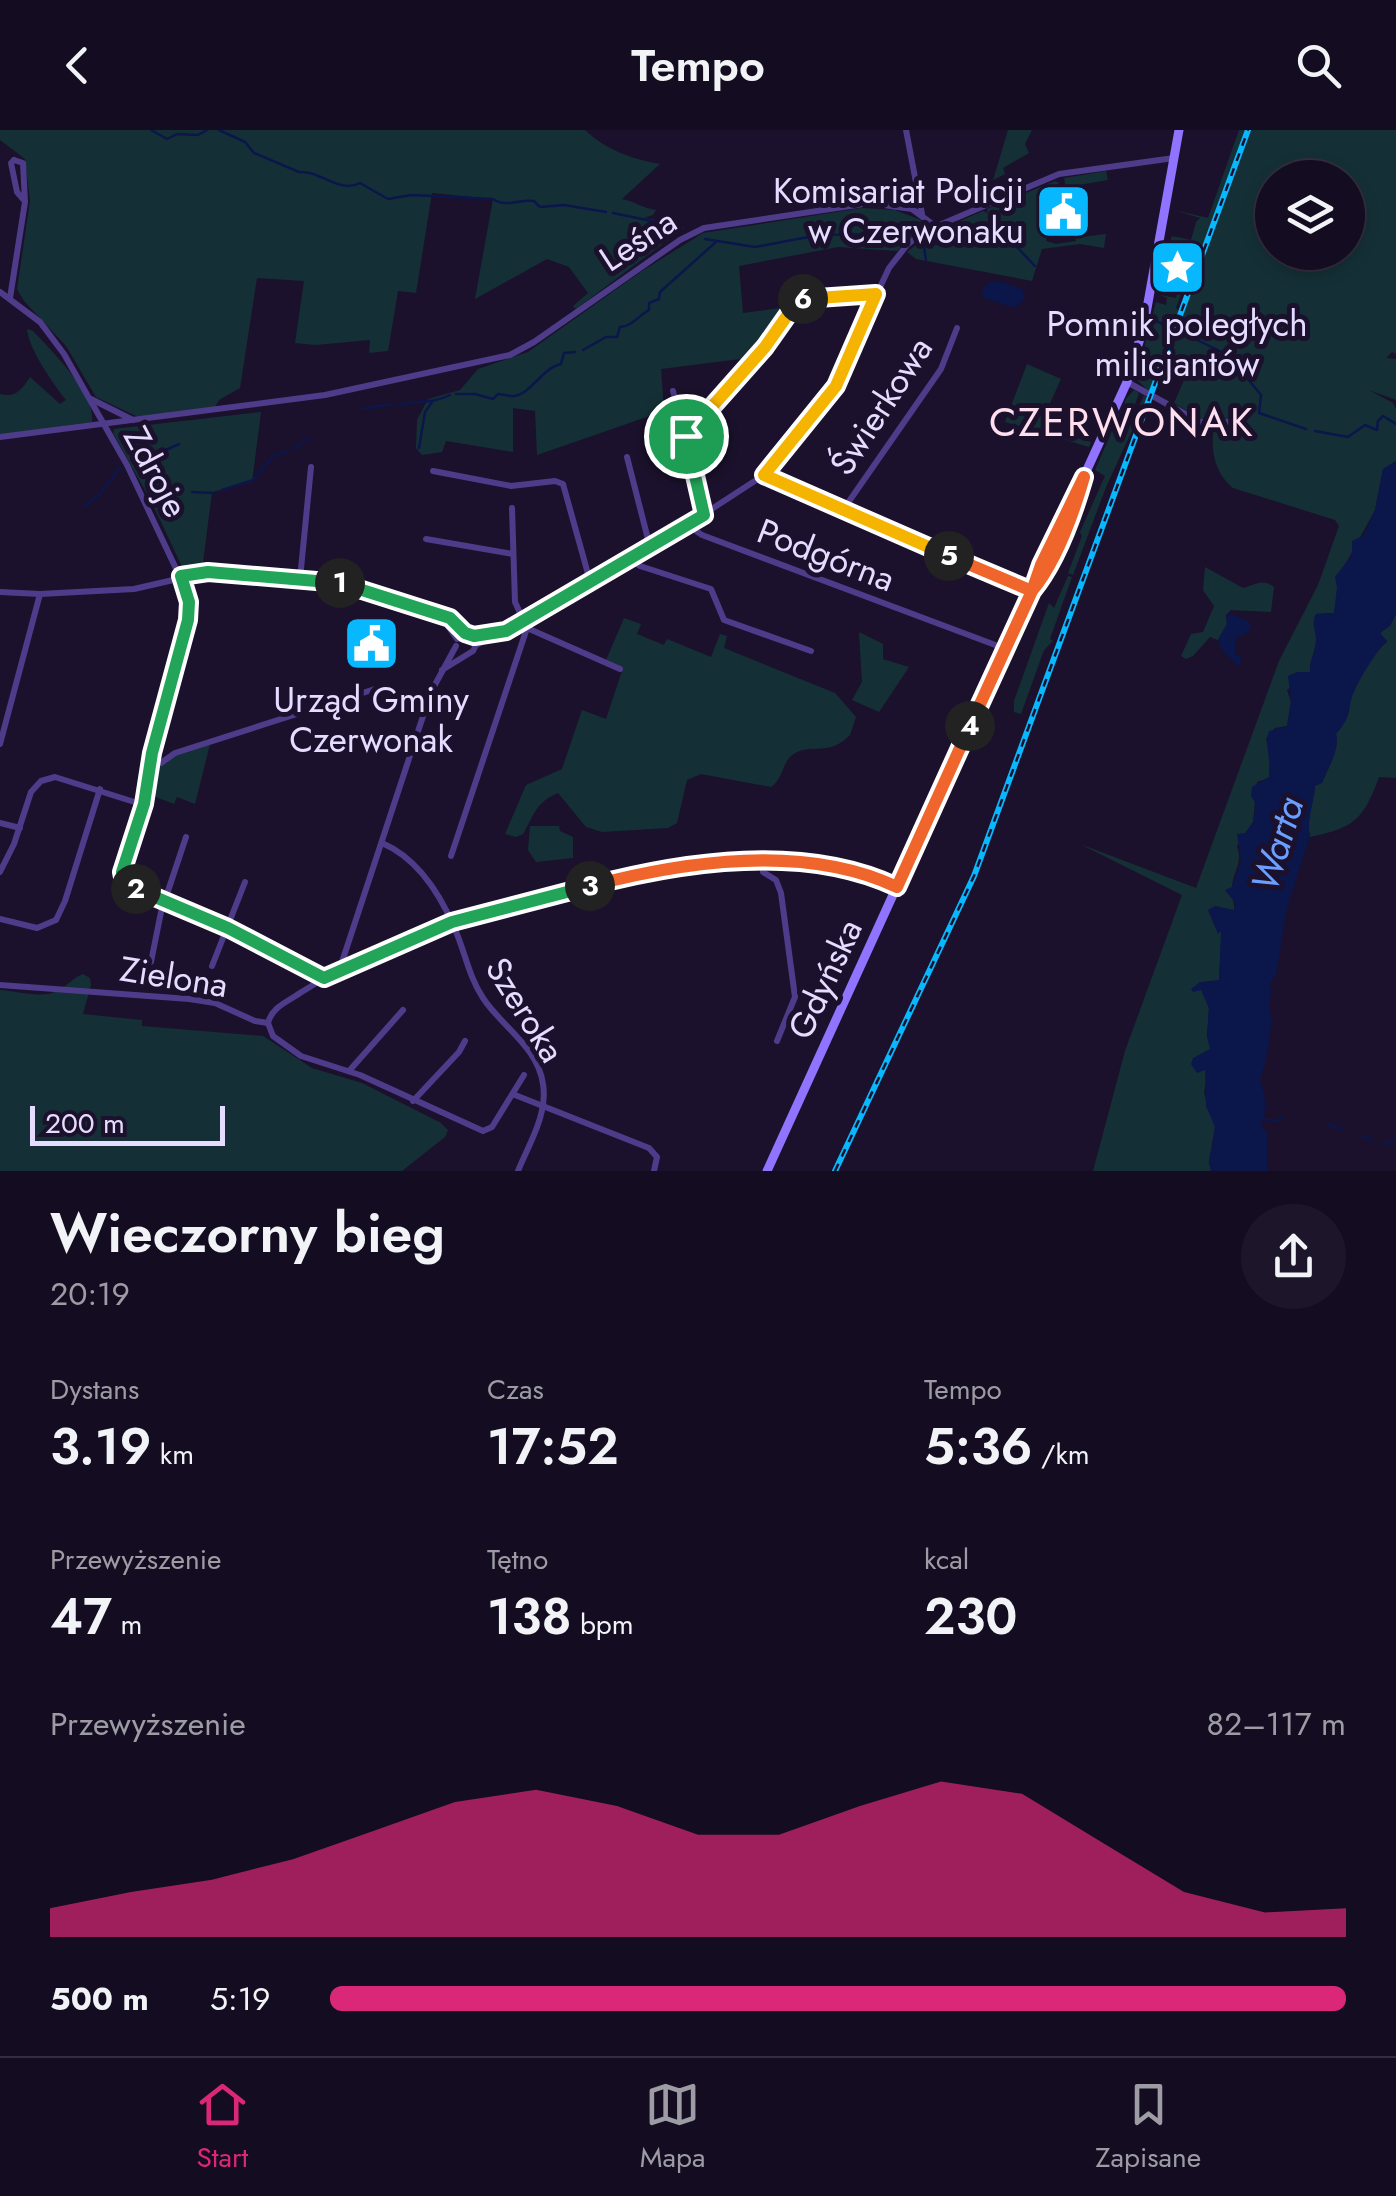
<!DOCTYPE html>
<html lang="pl">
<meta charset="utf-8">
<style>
body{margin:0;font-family:Jost,sans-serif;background:#1d162a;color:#f1f3f6;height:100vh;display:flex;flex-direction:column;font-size:38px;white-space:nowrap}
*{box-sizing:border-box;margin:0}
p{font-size:32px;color:#9d9ca5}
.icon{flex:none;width:55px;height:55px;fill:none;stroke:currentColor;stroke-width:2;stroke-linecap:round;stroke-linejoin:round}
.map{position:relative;height:1041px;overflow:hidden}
.side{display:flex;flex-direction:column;background:#140d21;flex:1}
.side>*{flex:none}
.fabs{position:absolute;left:1255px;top:30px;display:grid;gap:20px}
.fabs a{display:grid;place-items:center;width:110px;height:110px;border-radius:50%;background:#140d21;box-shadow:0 5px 15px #0003,0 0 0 2px #332d3f;font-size:50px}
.scale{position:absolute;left:30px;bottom:25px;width:195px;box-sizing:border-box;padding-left:10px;border:5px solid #e6dcff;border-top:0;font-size:28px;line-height:35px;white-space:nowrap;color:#e6dcff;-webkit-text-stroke:8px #1b112c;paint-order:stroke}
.pin{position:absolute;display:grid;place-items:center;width:85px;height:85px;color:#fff;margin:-42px;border:5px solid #fff;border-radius:50%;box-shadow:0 2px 10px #0007}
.km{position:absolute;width:50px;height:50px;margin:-25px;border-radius:50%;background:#222;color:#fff;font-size:28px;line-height:50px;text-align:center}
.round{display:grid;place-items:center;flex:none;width:105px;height:105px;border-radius:52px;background:#1d162a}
.overview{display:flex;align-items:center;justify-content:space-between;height:170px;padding:0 50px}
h1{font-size:55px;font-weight:600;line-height:75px}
.figures{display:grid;grid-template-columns:repeat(3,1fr);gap:15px;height:170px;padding:10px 50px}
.figures div{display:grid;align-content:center}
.figures b{font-size:50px;font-weight:600}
.figures small{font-size:28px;font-weight:400}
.figures p{font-size:28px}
.chart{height:280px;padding:20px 50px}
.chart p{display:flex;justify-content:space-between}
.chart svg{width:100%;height:180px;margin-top:10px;fill:#db2777;opacity:.7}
ul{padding:0 50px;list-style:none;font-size:32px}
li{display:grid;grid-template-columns:160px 120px 1fr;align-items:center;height:75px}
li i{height:25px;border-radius:12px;background:#db2777}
header{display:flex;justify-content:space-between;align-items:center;height:130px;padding:0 50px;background:#140d21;font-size:45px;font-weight:600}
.dock{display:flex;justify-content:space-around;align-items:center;height:140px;border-top:2px solid #332d3f;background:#140d21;font-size:28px;color:#9d9ca5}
.dock a{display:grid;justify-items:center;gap:5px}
.dock .selected{color:#db2777}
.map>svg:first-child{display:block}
.green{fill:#143036;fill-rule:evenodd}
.water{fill:#0b164b}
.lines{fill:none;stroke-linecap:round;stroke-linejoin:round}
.stream{stroke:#0b164b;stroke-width:2.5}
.minor{stroke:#4e3c8a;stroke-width:6}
.secondary{stroke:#9073ff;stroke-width:9}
.rail-casing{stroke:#08b8ff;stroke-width:6}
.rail{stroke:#1b112c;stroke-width:2.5;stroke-dasharray:8;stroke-linecap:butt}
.split-1-casing{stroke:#fff;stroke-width:20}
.split-2-casing{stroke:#fff;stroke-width:20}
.split-3-casing{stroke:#fff;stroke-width:20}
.split-4-casing{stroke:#fff;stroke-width:20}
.split-5-casing{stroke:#fff;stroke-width:20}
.split-6-casing{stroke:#fff;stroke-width:20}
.split-7-casing{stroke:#fff;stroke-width:20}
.split-1{stroke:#22a559;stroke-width:12}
.split-2{stroke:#22a559;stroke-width:12}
.split-3{stroke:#22a559;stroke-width:12}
.split-4{stroke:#f0652b;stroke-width:12}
.split-5{stroke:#f0652b;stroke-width:12}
.split-6{stroke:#f5b400;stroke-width:12}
.split-7{stroke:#f5b400;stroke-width:12}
.labels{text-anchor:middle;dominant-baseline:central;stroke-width:10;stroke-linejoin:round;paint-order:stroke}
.poi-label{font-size:35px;fill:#e6dcff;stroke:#1b112c}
.street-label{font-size:35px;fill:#e6dcff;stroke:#1b112c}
.water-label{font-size:38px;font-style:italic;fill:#6a9eff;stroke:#1b112c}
.quarter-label{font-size:40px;letter-spacing:2.5px;fill:#ffdeed;stroke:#1b112c}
</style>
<header><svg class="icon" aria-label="back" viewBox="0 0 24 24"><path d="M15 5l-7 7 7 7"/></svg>Tempo<svg class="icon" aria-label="search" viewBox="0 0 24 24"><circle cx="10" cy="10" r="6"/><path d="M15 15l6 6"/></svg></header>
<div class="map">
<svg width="1396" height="1041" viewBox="0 0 1396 1041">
<rect width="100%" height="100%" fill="#1b112c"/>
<g class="green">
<path d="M0,0h585c21,20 47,29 75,34l-38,35c12,2 20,9 34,11l-3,5 -9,3 25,4 -4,5 10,-3 9,4 -108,81 -3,-3 15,-13 -19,-26 -22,-8 -72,40 18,-100 -61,-6 -16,100 -18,-2 -10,60 -19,2 1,-13 -55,5 -20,-2 9,-62 -47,-3 -17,110 -21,12 -4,7 -77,10 -42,-20 -30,-51 -42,-45 -7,-12 13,-88 -5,-42 -25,-19z"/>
<path d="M1008,0h24l-7,14 4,9 -26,15 2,6 -12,6z"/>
<path d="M1239,0h6l-42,115 -4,-1 -23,64 3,3 -29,81 -14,-13 20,-77 10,3 1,-7 -7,-3 16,3 2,-13 -14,-3 -2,4 -3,-1 2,-12 19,3 4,-18 -18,-4 6,-18 19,4 5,-18 4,-4 -26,-8 34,8z"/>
<path d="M1250,0h146v224l-4,-2 -6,6 10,1v41l-27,-10 24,13 3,6v52l-13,8 -8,41 -34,62 -7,41 -18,1c-5,12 0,14 0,25 0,12 -7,21 -6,34l-23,17 4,12 -4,24 -12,2 -9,11 4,16 -1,23 -12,4 -4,40 -16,24c6,17 -3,23 -5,40 -1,10 3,16 2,25l-19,-5 -3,14 4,7 6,2 -3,51 -18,9 8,19 -2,28 4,14 -7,43 11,34 -6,35 2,9h-118l32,-120 57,-156 -102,-51 116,44 83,-227 39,-76 21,-59 -4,-6 -102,-32c-19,-15 -23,-40 -19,-62l13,-1 -27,-6 -26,-16 17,-39 -23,-10zM1272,48h76v74h-76z"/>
<path d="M1106,41l2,9 -35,6 9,51 24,-3 -2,14 -24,-4 -38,5 -10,32 -116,-22 -9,-7 21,-17 55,-24 5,2 -1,-4 68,-28 4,2 -4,7 4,12 5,-1 1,6 -11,-4 -8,38 10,3 20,-3 -12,-63z"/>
<path d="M862,78l33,2 26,10v7l-24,24 -59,-4 -99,19 4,47 52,-7 -47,52 -87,11 3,42 -127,44 -2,-44 -22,-3v44l-67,-11 -4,11 -20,3 -6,-7 1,-28 11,-21 32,-9 18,-21 50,-17 114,-81 61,-38z"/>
<path d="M27,199l6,2c19,20 64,65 59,91l-92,13v-41c15,4 22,-4 30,-17l30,27 6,-4c-13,-17 -37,-50 -39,-71z"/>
<path d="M1027,234l34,15 -14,31 9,4 -5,17 40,11 -2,5 -84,-25z"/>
<path d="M1134,260l5,3 -10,28 4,1 11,-27 3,3 -41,89 -33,88 -5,-2 14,-37 -2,-4 25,-56 -10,-6 31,-71z"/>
<path d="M261,282l-9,70 -40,10 -10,78 -19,-1 -30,-64 2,-7 17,-11 -18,8 -7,-1 -34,-61 1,-4z"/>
<path d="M1205,437l38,21c13,-3 19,-10 31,-1l-3,25 -40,-2 -5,5 1,9 -9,16 -8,-3 -17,19 -7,3 -5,-3 10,-22 12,-2 11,-26 -11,-16z"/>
<path d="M1068,446l4,1 -22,62 3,2 -9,9 -23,64 -7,-2v-11l35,-98 5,5z"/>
<path d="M1396,484v164l-17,-1c-15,42 -25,51 -69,60 -4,-18 4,-34 5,-52l7,-3c6,-14 18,-33 14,-48 10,-26 30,-76 51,-92l-7,-9 10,-8z"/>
<path d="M624,488l17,6 -4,10 27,11 3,-6 44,18 9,-23 7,2 -3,12 111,45 21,24 -6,18c-22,22 -36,8 -55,18 -13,7 -11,25 -24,34l-70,-13 -14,6 -10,43 -9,5 -66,4 -16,-5 -28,-34c-22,9 -24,22 -35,41l-7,3 -11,-3 21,-49 36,-16 20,-59 24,9 17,-51 -17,-8z"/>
<path d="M859,502l24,12v15l26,8 -30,45 -27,-12 10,-18z"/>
<path d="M210,614l-15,60 -18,-7 -3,7 -23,-9 3,-26 22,-15z"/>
<path d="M530,696h29l1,5 13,6v21l-37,4 -8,-12z"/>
<path d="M83,844l7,4 1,7 -8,29 59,6v6l121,10 49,32 50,15 79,40 7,7 -3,7 -43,34h-402v-181c18,1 45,10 61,-1 8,-5 12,-11 22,-15z"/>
</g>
<g class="water">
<path d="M989,152h13l20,7 3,10 -10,9 -30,-10 -4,-5z"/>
<path d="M1396,331v153l-6,12 -10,7 7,8c-8,6 -28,39 -32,48 -9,18 0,24 -19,45 4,15 -8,34 -14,49l-7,3c-1,17 -9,33 -5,51l-23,70 -11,68 -7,10 3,4c-4,12 -1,21 -1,34 -1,19 -5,40 -11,58 7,17 7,28 1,45l6,7v38h-56l-2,-9 6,-35 -9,-21 -1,-36 -8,3 -6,-9 2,-6 17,-9 -3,-13 2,-28 -8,-18 -8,2 -2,-3 9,-7 19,-2 2,-49 -3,3 -10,-24 7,-4 19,4 2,-6 -11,-14 7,-3 9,-27 -4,-26 8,-1 8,-11 3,-18 -5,-8 1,-9 17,-10c3,-16 -5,-32 0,-46l18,-5 4,-24 -3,-26 9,-4h13c-1,-12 7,-22 6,-33 0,-11 -5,-14 0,-25l18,-1 3,-25 -2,-11 17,-22v-14l12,-6 11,-25 8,-41z"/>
<path d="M1231,484l17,7 3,5 -3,6 -12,6 -1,15 7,5 -3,9 -17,-17 -4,-10 9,-16 -1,-9z"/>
</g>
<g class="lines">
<g class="stream">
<path d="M151,0l16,9 10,-5 21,1 9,-5"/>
<path d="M219,0l26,12 9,11 45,19c21,-2 40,22 61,11l28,16 23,-4 82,4c13,9 26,0 41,2l6,6 24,-2 42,7"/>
<path d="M613,83l53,11"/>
<path d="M673,96l4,1"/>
<path d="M705,109l50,8 64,-12 72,-1 25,-5"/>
<path d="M923,110l3,20"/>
<path d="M988,113l27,2 20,21"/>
<path d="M931,114h9l8,-5 7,3 15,-2 6,5"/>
<path d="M1154,190l13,6"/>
<path d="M1183,203l45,22 33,40 -2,18 47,16"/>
<path d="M583,220l23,-13h11l3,-10c13,-1 18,-11 29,-17v-7l10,-4 1,-7 57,-51"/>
<path d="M456,264h19l18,5 5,-5c5,0 11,3 16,2 17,-2 28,-28 47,-32l3,-11 11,-1"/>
<path d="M398,275c18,-5 34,-1 52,-10"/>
<path d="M363,279l29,-5"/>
<path d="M1315,301l33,6 17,-12 12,5 1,-9 5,-5 13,8"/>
<path d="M419,318l6,-36 7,-10"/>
<path d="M292,319l18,-11"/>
<path d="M155,325l24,-11"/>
<path d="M135,333l16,-7"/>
<path d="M222,360l31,-10 21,-25 12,-3"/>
<path d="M192,362l22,1"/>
<path d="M84,377l15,-12 21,-28"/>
<path d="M1263,989l14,2 6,-5"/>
<path d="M1329,995l13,4"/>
<path d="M1362,1007l10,3"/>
<path d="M1383,1014l13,-4"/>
</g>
<g class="minor">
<path d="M906,0l16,84"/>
<path d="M14,30l-3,3 6,29 6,7"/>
<path d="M0,162l40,30 24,32 63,111 61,129v26l-37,133 -7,52 -89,-28 -14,4 -10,11 -17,52 -14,28"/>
<path d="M10,168l15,-96 -2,-39 -9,-3"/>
<path d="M1127,252l73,40h27"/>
<path d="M673,261l12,43"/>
<path d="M91,269l42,21"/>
<path d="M0,307l325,-42 185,-40 24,-13 146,-102 24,-12 166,-25 42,6 23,17"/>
<path d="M627,327l23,90"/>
<path d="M433,341l78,15 44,-5 8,3 27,97"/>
<path d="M764,345l268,116"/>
<path d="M843,380l98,-141 16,-41"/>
<path d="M704,385l-18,-80 5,-7 74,-81 34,-47 76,-6"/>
<path d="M687,395l15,10 304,114"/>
<path d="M426,409l87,15"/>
<path d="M629,429l11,7 71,23 13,31 87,31"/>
<path d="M300,449l11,-112"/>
<path d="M0,462l40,2 94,-5 74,-17 92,7 47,5 19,6 84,28 15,15 9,3"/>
<path d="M441,486l16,23"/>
<path d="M527,498l93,41"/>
<path d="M474,506l25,-4"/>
<path d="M442,540l31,-19 3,-6 47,-23 164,-97 77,-50 65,-79 60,-128 18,-23 16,-13 136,-58 115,-16"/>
<path d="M0,614l40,-150"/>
<path d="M150,632l11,1 14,-10 200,-64 51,17"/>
<path d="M144,675l-22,67 3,11 103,45 96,49"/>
<path d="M0,693l20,5"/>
<path d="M382,713c35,15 57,49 72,84 11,24 14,48 29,71 19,29 55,49 60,86 5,30 -14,60 -25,87"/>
<path d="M451,726l76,-228 -12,-26 -3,-94"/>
<path d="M763,731v11l13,8 5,13 14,104 -18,44"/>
<path d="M0,789l37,9 19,-8 9,-19 35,-112"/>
<path d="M151,832l10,-50 25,-75"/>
<path d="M212,836l33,-84"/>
<path d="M340,838l91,-276 25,-46"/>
<path d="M0,855l189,14 26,4 40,18 13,2"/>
<path d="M268,893c4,-16 19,-21 32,-30 80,-51 171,-75 262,-100 46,-12 92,-27 141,-31 62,-5 136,-1 194,25"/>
<path d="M268,893l5,13 28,20 59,19 123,56 9,-4 32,-52"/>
<path d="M349,941l54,-61"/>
<path d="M515,965l134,53 8,9 -3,14"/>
<path d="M413,971l46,-49 6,-11"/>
</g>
<g class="secondary">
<path d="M1040,450l39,-86"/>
<path d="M767,1041l360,-789 17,-57 35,-195"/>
</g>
<defs>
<path id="rail" d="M835,1041l139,-295 274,-746"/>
</defs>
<use href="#rail" class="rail-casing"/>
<use href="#rail" class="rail"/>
</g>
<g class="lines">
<defs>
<path id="split-1" d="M340,453l110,35 15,15 9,3 32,-5 198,-116 -18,-79"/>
<path id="split-2" d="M136,759l-12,-6 -2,-11 22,-68 8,-51 36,-133 1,-18 -8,-26 27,-4 132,11"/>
<path id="split-3" d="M136,759l92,39 96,50 128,-56 138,-36"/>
<path id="split-4" d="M590,756c95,-25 214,-43 307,1l73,-161"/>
<path id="split-5" d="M949,426l83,35c25,-30 41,-76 52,-114l-43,88 -9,26 -62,135"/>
<path id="split-6" d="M803,169l73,-5 -40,92 -72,89 185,81"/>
<path id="split-7" d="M686,306l79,-89 24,-34 14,-14"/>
</defs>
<use href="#split-1" class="split-1-casing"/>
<use href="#split-2" class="split-2-casing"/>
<use href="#split-3" class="split-3-casing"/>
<use href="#split-4" class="split-4-casing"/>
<use href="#split-5" class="split-5-casing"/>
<use href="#split-6" class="split-6-casing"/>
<use href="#split-7" class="split-7-casing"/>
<use href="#split-1" class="split-1"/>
<use href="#split-2" class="split-2"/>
<use href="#split-3" class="split-3"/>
<use href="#split-4" class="split-4"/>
<use href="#split-5" class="split-5"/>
<use href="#split-6" class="split-6"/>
<use href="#split-7" class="split-7"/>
</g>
<defs>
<symbol id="civic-square" viewBox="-11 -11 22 22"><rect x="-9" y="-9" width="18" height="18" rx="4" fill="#08b8ff" stroke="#1b112c"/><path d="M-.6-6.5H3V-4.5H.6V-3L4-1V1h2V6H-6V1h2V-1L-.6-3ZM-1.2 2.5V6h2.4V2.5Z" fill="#fff"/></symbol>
<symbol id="sight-square" viewBox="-11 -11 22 22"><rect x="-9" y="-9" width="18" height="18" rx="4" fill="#08b8ff" stroke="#1b112c"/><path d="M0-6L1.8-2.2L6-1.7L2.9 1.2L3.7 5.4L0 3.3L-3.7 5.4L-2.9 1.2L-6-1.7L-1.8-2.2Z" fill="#fff"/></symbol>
</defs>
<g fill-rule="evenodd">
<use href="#civic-square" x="1032" y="50" width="63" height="63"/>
<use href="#sight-square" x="1146" y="106" width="63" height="63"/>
<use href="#civic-square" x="340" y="482" width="63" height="63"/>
</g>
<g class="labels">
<g class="poi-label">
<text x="1024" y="61" text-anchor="end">Komisariat Policji<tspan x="1024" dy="40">w Czerwonaku</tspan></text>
<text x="1177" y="194">Pomnik poległych<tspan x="1177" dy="40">milicjantów</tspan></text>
<text x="371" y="570">Urząd Gminy<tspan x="371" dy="40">Czerwonak</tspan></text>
</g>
<g class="street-label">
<text transform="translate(638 110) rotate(-33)">Leśna</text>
<text transform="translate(881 276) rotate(-57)">Świerkowa</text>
<text transform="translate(156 342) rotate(62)">Zdroje</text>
<text transform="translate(826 425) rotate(21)">Podgórna</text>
<text transform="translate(174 847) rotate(9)">Zielona</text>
<text transform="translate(825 849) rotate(-65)">Gdyńska</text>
<text transform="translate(525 880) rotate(58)">Szeroka</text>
</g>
<g class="water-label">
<text transform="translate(1277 714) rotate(-73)">Warta</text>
</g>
<g class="quarter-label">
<text x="1122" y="292">CZERWONAK</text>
</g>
</g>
</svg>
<div class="fabs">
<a><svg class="icon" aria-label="layers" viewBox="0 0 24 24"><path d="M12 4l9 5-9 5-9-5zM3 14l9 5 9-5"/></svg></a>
</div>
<div class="scale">200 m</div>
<div class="pin" style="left:686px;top:306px;background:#1e9e55"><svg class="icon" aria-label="arrive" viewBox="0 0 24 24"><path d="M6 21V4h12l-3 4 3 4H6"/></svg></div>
<b class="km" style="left:340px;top:453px">1</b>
<b class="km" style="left:136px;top:759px">2</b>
<b class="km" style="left:590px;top:756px">3</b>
<b class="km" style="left:970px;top:596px">4</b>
<b class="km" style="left:949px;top:426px">5</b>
<b class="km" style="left:803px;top:169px">6</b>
</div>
<section class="side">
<div class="overview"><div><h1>Wieczorny bieg</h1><p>20:19</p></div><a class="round"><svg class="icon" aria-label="share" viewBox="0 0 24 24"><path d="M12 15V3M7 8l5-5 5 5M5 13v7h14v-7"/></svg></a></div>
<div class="figures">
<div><p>Dystans</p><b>3.19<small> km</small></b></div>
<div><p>Czas</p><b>17:52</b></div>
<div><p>Tempo</p><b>5:36<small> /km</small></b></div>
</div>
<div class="figures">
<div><p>Przewyższenie</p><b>47<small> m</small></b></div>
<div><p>Tętno</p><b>138<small> bpm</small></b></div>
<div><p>kcal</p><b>230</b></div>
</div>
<div class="chart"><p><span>Przewyższenie</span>82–117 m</p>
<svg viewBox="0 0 160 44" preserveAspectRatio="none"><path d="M0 44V37L10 33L20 30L30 25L40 18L50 11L60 8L70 12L80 19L90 19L100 12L110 6L120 9L130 21L140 33L150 38L160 37V44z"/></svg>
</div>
<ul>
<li><b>500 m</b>5:19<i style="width:100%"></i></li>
</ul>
</section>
<nav class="dock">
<a class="selected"><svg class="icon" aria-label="home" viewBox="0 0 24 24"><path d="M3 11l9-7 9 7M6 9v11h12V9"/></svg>Start</a>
<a><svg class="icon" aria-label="map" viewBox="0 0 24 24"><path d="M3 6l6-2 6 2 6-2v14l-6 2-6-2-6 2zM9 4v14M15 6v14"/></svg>Mapa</a>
<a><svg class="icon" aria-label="saved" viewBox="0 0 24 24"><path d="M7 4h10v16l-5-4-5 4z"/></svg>Zapisane</a>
</nav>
